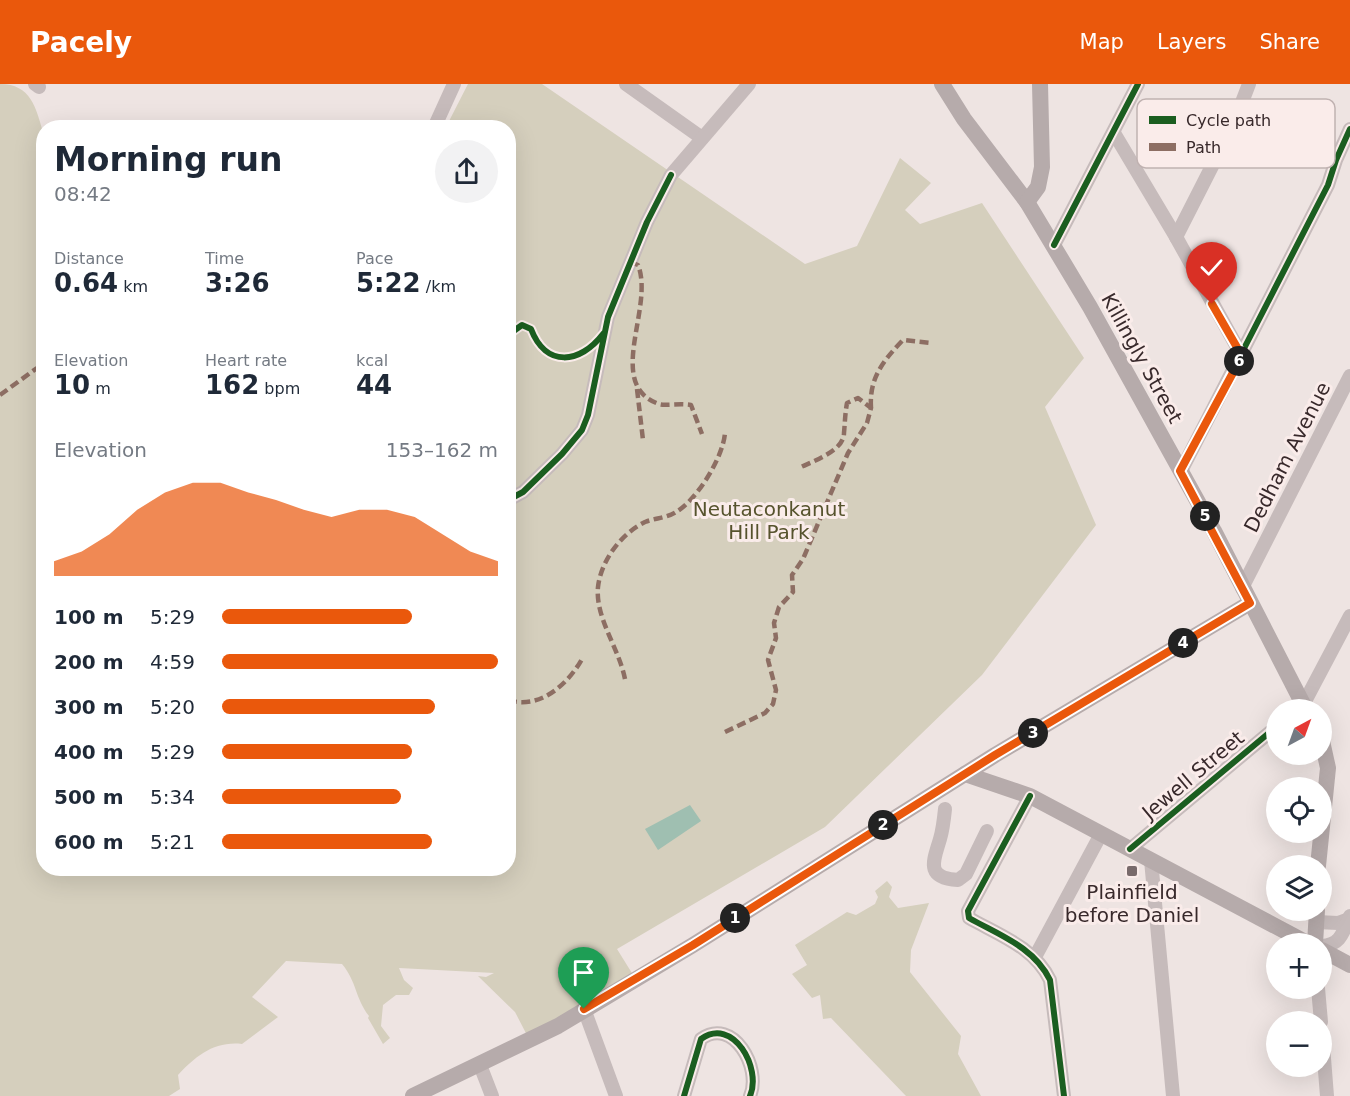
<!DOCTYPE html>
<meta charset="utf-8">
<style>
body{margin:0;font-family:"DejaVu Sans",sans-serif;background:#f2f2f3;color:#1f2937;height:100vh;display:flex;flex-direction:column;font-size:22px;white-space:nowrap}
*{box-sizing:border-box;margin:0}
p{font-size:20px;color:#747a83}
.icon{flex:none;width:33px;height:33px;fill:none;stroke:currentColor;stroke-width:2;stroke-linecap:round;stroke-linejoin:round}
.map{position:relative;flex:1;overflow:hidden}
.panel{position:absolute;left:36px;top:36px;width:480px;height:756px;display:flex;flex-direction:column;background:#fff;border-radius:24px;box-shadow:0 6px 24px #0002}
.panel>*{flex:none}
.needle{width:39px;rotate:41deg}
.buttons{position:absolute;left:1266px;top:615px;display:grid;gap:12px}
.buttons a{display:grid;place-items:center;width:66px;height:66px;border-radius:50%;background:#fff;box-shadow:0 6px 24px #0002;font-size:30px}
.pin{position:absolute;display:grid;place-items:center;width:51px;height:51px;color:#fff;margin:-62px -26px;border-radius:50% 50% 50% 0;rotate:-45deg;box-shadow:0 0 6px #0007}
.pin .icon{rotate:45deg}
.km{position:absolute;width:30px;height:30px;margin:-15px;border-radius:50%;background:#222;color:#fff;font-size:16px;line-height:30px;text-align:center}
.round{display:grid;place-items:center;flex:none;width:63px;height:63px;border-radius:32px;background:#f2f2f3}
.headline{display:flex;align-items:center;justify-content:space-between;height:102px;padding:0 18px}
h1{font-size:33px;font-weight:700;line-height:45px}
.figures{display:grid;grid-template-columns:repeat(3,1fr);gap:9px;height:102px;padding:6px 18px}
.figures div{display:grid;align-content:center}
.figures b{font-size:26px;font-weight:700}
.figures small{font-size:16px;font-weight:400}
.figures p{font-size:16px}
.chart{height:168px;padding:12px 18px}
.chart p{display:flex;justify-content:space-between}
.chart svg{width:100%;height:108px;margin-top:6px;fill:#ea580c;opacity:.7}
ul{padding:0 18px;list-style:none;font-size:20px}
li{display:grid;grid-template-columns:96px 72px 1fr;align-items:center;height:45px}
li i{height:15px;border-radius:8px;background:#ea580c}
header{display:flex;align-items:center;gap:36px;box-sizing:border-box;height:84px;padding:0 30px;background:#ea580c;color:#fff}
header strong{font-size:28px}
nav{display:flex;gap:33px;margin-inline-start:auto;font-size:21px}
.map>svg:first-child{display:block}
.green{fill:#d5cfbd}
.water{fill:#9fbfb1}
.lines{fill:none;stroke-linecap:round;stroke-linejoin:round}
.minor{stroke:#c6bbbb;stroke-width:14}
.major{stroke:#b6abab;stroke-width:16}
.quiet{stroke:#8d6e63;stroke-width:4.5;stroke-dasharray:9 4.5;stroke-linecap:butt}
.cycleway-casing{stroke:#faecea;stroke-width:10}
.cycleway{stroke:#1b5e20;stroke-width:6}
.route-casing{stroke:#fff;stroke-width:12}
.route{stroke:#ea580c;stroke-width:8}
.poi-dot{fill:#786a6b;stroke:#faecea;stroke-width:2}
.labels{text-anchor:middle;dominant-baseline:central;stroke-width:6;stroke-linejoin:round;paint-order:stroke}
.street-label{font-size:20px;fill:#38292b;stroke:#faecea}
.park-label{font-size:20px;fill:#56532d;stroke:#faecea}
.poi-label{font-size:20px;fill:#38292b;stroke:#faecea}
.key{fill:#faecea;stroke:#c0b2b1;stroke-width:1.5}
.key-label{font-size:16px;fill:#38292b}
</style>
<header>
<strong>Pacely</strong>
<nav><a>Map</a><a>Layers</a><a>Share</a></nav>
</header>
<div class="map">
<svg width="1350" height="1012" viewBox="0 0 1350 1012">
<rect width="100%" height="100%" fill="#eee4e2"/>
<g class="green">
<path d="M0,0c31,0 36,24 43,48l1,736h464v-740l-62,-1 22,-43h74l263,180 52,-18 43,-88 31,25 -26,27 15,14 62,-21 102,155 -39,49 51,118 -114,150 -157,152 -208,122 18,29 -106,61 -14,-27 -37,-36 8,1 8,-4 -95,-5 5,12 9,8 -4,7h-13l-13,10 -2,21 9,12 -7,6 -15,-26 1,-2c-14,-18 -12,-34 -27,-52l-56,-3 -34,36 26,20 -36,27c-28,-3 -46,12 -64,31l2,14 -11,7h-169z"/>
<path d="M887,797l5,6 -3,10 9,11 31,-5 -18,47 -1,22 51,64 -3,18 23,42h-75l-75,-78 -8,1 -3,-24 -8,3 -20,-24 15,-9 -12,-20 52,-33 9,3 19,-11 3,-7 -3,-6z"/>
</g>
<path class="water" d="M690,721l11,16 -43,29 -13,-21z"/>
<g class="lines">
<g class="minor">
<path d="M35,0l4,3"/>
<path d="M626,0l76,54"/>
<path d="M434,44l20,-44"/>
<path d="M1114,49l62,104 66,119"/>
<path d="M1176,153l58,-114 15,-39"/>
<path d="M1054,161l84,-161"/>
<path d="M1181,387l147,-286 8,-25 14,-31"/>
<path d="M508,416l15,-8 39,-38 20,-24 6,-15 20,-98 39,-95 24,-47 78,-91"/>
<path d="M1242,504l108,-212"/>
<path d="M1297,626l6,-5 47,-89"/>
<path d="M1030,712l-62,115 1,7c30,17 65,29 81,62l14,116"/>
<path d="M945,725c-1,10 -2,20 -5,30 -6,21 -16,39 18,41l8,-6 21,-43"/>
<path d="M1130,765l146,-122"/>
<path d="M1151,776l22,236"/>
<path d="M1317,838l21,1 11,-4"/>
<path d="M1322,862c19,-1 21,-14 28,-30"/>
<path d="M1035,873l66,-123"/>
<path d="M1318,904l3,34"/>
<path d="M584,925l32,87"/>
<path d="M1322,949l5,63"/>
<path d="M480,981l12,31"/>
<path d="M684,1012l17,-57c32,-23 61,29 49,57"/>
</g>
<g class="major">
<path d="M942,0l22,35 63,83 63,105 124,224 92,179"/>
<path d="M1027,118l11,-15 4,-20 -2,-83"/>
<path d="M965,690l65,22 279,148"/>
<path d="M1318,782l10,-98 -6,-27"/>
<path d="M1315,860l2,-34"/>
<path d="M1322,866l28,15"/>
<path d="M413,1012l145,-70 135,-81 302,-190 255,-152"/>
</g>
<g class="quiet">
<path d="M630,178l8,3c17,42 -34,120 21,139 5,2 21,-1 32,1l11,29"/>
<path d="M637,305l6,51"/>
<path d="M0,311l37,-27"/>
<path d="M871,324c-2,-30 12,-47 32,-68l28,3"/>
<path d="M625,595c-6,-31 -30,-61 -27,-92 3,-27 24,-54 47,-65 10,-4 22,-4 31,-10 21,-12 48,-56 49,-80"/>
<path d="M508,616c32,10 60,-16 74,-41"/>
<path d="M725,648l40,-19 8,-9 3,-14 -8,-30 8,-22 -2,-15 5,-16 14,-15 -1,-17 11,-16 45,-106 19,-30 4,-15 -13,-10 -11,5c-2,11 -2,19 -3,30 0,18 -31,28 -45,35"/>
</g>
<defs>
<g id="cycleway">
<path d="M1054,161l84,-161"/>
<path d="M508,251l14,-10 9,4c15,39 49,35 72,5"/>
<path d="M1181,387l147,-286 8,-25 14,-31"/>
<path d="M508,416l15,-8 39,-38 20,-24 6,-15 20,-98 39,-95 24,-47"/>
<path d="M1030,712l-62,115 1,7c30,17 65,29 81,62l14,116"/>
<path d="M1130,765l146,-122"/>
<path d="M684,1012l17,-57c32,-23 61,29 49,57"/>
</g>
</defs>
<use href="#cycleway" class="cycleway-casing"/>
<use href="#cycleway" class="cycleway"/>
</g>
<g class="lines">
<defs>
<path id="route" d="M584,925l109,-64 302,-190 255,-152 -70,-132 62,-115 -30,-52"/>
</defs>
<use href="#route" class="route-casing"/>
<use href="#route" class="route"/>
</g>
<rect class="poi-dot" x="1126" y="781" width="12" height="12" rx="3"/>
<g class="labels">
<g class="street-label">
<text transform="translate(1142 274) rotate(61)">Killingly Street</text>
<text transform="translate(1287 373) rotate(-63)">Dedham Avenue</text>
<text transform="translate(1193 691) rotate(-40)">Jewell Street</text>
</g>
<g class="park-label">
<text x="769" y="425">Neutaconkanut<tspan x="769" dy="23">Hill Park</tspan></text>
</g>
<g class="poi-label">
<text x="1132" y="808">Plainfield<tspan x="1132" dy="23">before Daniel</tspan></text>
</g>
</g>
<rect x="1137" y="15" width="198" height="69" rx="9" class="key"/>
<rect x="1149" y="32" width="27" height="8" fill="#1b5e20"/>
<rect x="1149" y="59" width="27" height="8" fill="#8d6e63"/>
<g class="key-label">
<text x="1186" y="42">Cycle path</text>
<text x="1186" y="69">Path</text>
</g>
</svg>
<div class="buttons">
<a><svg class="needle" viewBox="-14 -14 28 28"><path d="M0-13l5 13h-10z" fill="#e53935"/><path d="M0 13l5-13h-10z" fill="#747a83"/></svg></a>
<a><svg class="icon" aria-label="locate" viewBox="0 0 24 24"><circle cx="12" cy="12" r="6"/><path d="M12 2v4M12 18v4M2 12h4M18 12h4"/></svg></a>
<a><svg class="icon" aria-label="layers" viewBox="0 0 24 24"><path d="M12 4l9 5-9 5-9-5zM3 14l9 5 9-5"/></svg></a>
<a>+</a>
<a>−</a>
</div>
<div class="pin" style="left:584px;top:925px;background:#1e9e55"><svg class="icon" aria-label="arrive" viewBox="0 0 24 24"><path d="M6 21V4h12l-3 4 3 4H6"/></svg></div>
<div class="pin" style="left:1212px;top:220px;background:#d93025"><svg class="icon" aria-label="check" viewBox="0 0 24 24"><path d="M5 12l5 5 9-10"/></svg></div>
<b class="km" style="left:735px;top:834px">1</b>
<b class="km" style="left:883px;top:741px">2</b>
<b class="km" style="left:1033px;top:649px">3</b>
<b class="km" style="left:1183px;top:559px">4</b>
<b class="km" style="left:1205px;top:432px">5</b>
<b class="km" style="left:1239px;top:277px">6</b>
<section class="panel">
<div class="headline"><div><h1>Morning run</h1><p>08:42</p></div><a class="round"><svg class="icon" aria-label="share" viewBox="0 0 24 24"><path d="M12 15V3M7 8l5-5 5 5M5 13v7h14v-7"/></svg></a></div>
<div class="figures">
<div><p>Distance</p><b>0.64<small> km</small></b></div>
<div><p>Time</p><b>3:26</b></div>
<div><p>Pace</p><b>5:22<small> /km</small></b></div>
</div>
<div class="figures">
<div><p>Elevation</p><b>10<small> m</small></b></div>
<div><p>Heart rate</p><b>162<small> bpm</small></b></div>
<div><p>kcal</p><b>44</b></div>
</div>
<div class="chart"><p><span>Elevation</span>153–162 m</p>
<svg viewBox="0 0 160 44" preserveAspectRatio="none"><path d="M0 44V38L10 34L20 27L30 17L40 10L50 6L60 6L70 10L80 13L90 17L100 20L110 17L120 17L130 20L140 27L150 34L160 38V44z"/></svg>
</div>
<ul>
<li><b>100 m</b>5:29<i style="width:69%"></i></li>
<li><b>200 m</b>4:59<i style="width:100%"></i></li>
<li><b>300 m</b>5:20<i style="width:77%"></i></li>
<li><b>400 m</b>5:29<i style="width:69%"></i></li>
<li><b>500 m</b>5:34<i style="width:65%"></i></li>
<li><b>600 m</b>5:21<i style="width:76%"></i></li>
</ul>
</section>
</div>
